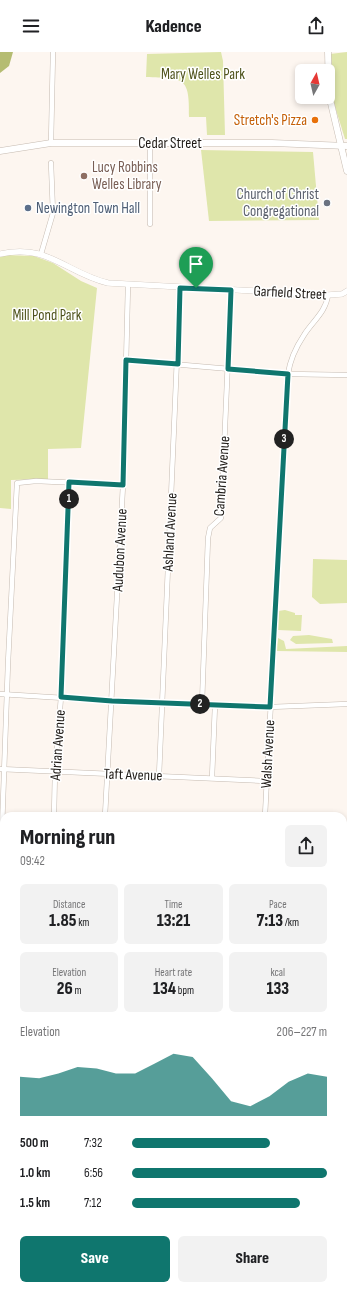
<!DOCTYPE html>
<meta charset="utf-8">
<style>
body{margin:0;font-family:"Sofia Sans Condensed",sans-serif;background:#f2f2f2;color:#202124;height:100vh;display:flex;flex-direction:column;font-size:15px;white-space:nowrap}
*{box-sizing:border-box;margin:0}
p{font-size:13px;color:#757577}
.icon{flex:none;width:22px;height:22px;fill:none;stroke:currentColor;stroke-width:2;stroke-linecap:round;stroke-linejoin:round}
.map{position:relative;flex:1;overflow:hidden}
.side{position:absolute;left:0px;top:760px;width:347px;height:478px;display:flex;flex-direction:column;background:#fff;border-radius:12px 12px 0 0;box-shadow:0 2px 6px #0003}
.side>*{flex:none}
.needle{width:26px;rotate:8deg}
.buttons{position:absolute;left:295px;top:12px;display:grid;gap:8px}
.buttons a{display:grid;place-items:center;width:40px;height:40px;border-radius:6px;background:#fff;box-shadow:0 2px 6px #0003;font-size:20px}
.pin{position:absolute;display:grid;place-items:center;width:34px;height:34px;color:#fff;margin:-41px -17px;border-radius:50% 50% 50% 0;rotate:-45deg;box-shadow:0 0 4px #0007}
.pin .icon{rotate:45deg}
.km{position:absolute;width:20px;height:20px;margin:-10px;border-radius:50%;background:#222;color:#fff;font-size:11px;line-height:20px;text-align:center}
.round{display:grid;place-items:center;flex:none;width:42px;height:42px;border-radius:6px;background:#f2f2f2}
.overview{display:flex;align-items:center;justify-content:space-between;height:68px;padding:0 20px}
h1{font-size:22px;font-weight:800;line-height:30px}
.stats{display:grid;grid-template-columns:repeat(3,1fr);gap:6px;height:68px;padding:4px 20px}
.stats div{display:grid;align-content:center;border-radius:6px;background:#f2f2f2;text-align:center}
.stats b{font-size:17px;font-weight:800}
.stats small{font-size:11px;font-weight:400}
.stats p{font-size:11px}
.chart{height:112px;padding:8px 20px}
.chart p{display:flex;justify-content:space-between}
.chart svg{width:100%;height:72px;margin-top:4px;fill:#0f766e;opacity:.7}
.primary-button{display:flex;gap:8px;margin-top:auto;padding:8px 20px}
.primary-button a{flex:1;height:46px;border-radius:6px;background:#0f766e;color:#fff;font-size:16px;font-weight:800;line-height:46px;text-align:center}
.primary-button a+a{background:#f2f2f2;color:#202124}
ul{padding:0 20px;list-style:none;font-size:13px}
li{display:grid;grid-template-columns:64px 48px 1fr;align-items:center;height:30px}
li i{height:10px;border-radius:5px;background:#0f766e}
header{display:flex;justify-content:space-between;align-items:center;height:52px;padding:0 20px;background:#fff;font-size:18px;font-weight:800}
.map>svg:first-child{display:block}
.green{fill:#dfe6ab}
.forest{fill:#b5bc72}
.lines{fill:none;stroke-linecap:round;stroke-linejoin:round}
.minor-casing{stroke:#c5bab0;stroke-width:5.5}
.tertiary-casing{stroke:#c5bab0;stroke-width:6}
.secondary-casing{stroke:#c5bab0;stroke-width:7}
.minor{stroke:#fff;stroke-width:4.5}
.tertiary{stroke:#fff;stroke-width:5.5}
.secondary{stroke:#fff;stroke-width:6}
.route-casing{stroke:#fff;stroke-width:8}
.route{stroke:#0f766e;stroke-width:5}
.food-dot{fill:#e8710a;stroke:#fff;stroke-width:1.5}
.education-dot{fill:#8d6e63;stroke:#fff;stroke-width:1.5}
.worship-dot{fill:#6b7280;stroke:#fff;stroke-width:1.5}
.service-dot{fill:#5c6f8a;stroke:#fff;stroke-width:1.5}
.labels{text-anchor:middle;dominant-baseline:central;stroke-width:3;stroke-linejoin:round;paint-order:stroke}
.park-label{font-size:15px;fill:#4f531c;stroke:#fff}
.food-label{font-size:15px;fill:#c56008;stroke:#fff;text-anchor:end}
.street-label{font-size:15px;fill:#1f1b17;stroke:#fff}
.education-label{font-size:15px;fill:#785e54;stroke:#fff;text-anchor:start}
.worship-label{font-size:15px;fill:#5b616d;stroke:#fff;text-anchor:end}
.service-label{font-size:15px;fill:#4e5e75;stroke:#fff;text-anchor:start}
</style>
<header><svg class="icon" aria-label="menu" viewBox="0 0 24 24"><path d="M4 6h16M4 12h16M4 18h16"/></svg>Kadence<svg class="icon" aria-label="share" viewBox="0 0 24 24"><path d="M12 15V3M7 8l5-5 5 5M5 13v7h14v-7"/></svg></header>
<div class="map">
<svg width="347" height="1238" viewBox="0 0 347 1238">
<rect width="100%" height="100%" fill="#fdf6f0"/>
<g class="green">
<path d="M221,0l2,9 2,74h-18l-1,-18h-17c1,-42 -6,-38 -43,-40l1,-23z"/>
<path d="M347,0v87h-2l-13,-42 -2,-43z"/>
<path d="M201,98l112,2 6,68 -110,1z"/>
<path d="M5,203l29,1 19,7 28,18 16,7 -16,160 -33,1v30l-37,1v29l-11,-1v-251z"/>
<path d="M313,507l34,1v43l-27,1 -8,-7z"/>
<path d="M285,558l10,3v2h7l-1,16 -23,-1v-19z"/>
<path d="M309,583l23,4 1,4 -37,1 -6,-4 3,-4z"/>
<path d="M278,586l6,3 2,8 61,-3v6l-71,-1z"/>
</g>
<g class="forest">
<path d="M0,0h13l-4,14 -9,7z"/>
<rect x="0" y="973" width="4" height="35"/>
</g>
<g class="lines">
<defs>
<g id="minor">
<path d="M51,91l2,-91"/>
<path d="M150,172v-81"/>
<path d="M41,202l12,-41 -2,-50"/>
<path d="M126,308l162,14 59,1"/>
<path d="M0,642l112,7 158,6 77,-3"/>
<path d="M202,652l6,-166 2,-10 11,-10 10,-227"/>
<path d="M0,717l266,12"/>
<path d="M159,724l21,-488"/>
<path d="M212,726l3,-73"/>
<path d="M54,764l1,-46 6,-73 8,-215"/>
<path d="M105,764l18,-331 5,-200"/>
<path d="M265,764l23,-442c2,-14 8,-27 16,-39 8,-13 22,-23 24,-40"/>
<path d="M0,793l2,-16 6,-166 9,-180 19,-2 87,4"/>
<path d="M0,800l4,11"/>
<path d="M343,1067l4,-1"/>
<path d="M343,1144l4,1"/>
<path d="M0,1217h4"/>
<path d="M343,1218h4"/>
<path d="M34,1234l1,4"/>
</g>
<path id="tertiary" d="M0,202c48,-11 66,19 108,29l220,12 14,-1 5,-3"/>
<g id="secondary">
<path d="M328,0l1,43 18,76"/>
<path d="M0,99l51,-8h221l75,3"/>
<path d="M343,978l4,-5"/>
<path d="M343,990l4,-7"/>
<path d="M0,1068h4"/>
<path d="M270,1238v-4"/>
</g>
</defs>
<use href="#minor" class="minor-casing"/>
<use href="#tertiary" class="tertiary-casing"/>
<use href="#secondary" class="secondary-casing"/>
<use href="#minor" class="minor"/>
<use href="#tertiary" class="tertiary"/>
<use href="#secondary" class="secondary"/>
</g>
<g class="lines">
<defs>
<path id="route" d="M180,236l51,2 -3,79 60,5 -18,333 -158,-6 -51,-4 8,-215 54,3 3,-125 52,4z"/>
</defs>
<use href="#route" class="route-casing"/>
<use href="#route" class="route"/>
</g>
<circle class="food-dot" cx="315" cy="68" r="4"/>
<circle class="education-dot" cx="84" cy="124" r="4"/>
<circle class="worship-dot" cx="327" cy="151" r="4"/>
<circle class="service-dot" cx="28" cy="156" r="4"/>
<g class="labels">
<g class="park-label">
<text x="203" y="22">Mary Welles Park</text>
<text x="47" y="263">Mill Pond Park</text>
</g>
<g class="food-label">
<text x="307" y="68">Stretch's Pizza</text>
</g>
<g class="street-label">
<text x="170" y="91">Cedar Street</text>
<text transform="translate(290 241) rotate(3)">Garfield Street</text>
<text transform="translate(222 424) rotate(-86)">Cambria Avenue</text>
<text transform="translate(170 480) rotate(-87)">Ashland Avenue</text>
<text transform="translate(120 498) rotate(-87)">Audubon Avenue</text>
<text transform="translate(58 693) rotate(-86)">Adrian Avenue</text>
<text transform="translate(268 702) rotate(-87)">Walsh Avenue</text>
<text transform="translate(133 723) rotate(2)">Taft Avenue</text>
</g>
<g class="education-label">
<text x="92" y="115">Lucy Robbins<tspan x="92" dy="17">Welles Library</tspan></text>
</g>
<g class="worship-label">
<text x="319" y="142">Church of Christ<tspan x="319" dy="17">Congregational</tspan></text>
</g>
<g class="service-label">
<text x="36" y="156">Newington Town Hall</text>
</g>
</g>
</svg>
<div class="buttons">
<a><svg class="needle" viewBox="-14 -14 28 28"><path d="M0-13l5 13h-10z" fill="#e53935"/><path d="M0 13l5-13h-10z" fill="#757577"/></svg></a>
</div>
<div class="pin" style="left:196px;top:236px;background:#1e9e55"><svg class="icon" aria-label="arrive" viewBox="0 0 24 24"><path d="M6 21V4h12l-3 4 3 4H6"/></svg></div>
<b class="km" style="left:69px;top:447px">1</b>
<b class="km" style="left:200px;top:652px">2</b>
<b class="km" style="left:284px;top:387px">3</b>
<section class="side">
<div class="overview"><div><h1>Morning run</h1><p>09:42</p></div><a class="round"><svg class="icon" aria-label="share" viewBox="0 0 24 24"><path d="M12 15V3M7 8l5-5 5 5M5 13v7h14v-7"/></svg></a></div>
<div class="stats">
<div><p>Distance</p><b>1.85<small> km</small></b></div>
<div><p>Time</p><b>13:21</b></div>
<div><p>Pace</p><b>7:13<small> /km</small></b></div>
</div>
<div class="stats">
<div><p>Elevation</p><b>26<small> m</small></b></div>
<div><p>Heart rate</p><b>134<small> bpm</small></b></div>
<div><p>kcal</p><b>133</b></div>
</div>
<div class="chart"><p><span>Elevation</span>206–227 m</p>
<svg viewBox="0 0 160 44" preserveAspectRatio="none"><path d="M0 44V20L10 21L20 18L30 14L40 15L50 18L60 18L70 12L80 6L90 8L100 21L110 35L120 38L130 32L140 23L150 18L160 20V44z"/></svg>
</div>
<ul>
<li><b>500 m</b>7:32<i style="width:71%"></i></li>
<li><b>1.0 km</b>6:56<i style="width:100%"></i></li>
<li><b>1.5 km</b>7:12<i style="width:86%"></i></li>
</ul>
<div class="primary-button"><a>Save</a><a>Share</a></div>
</section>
</div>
